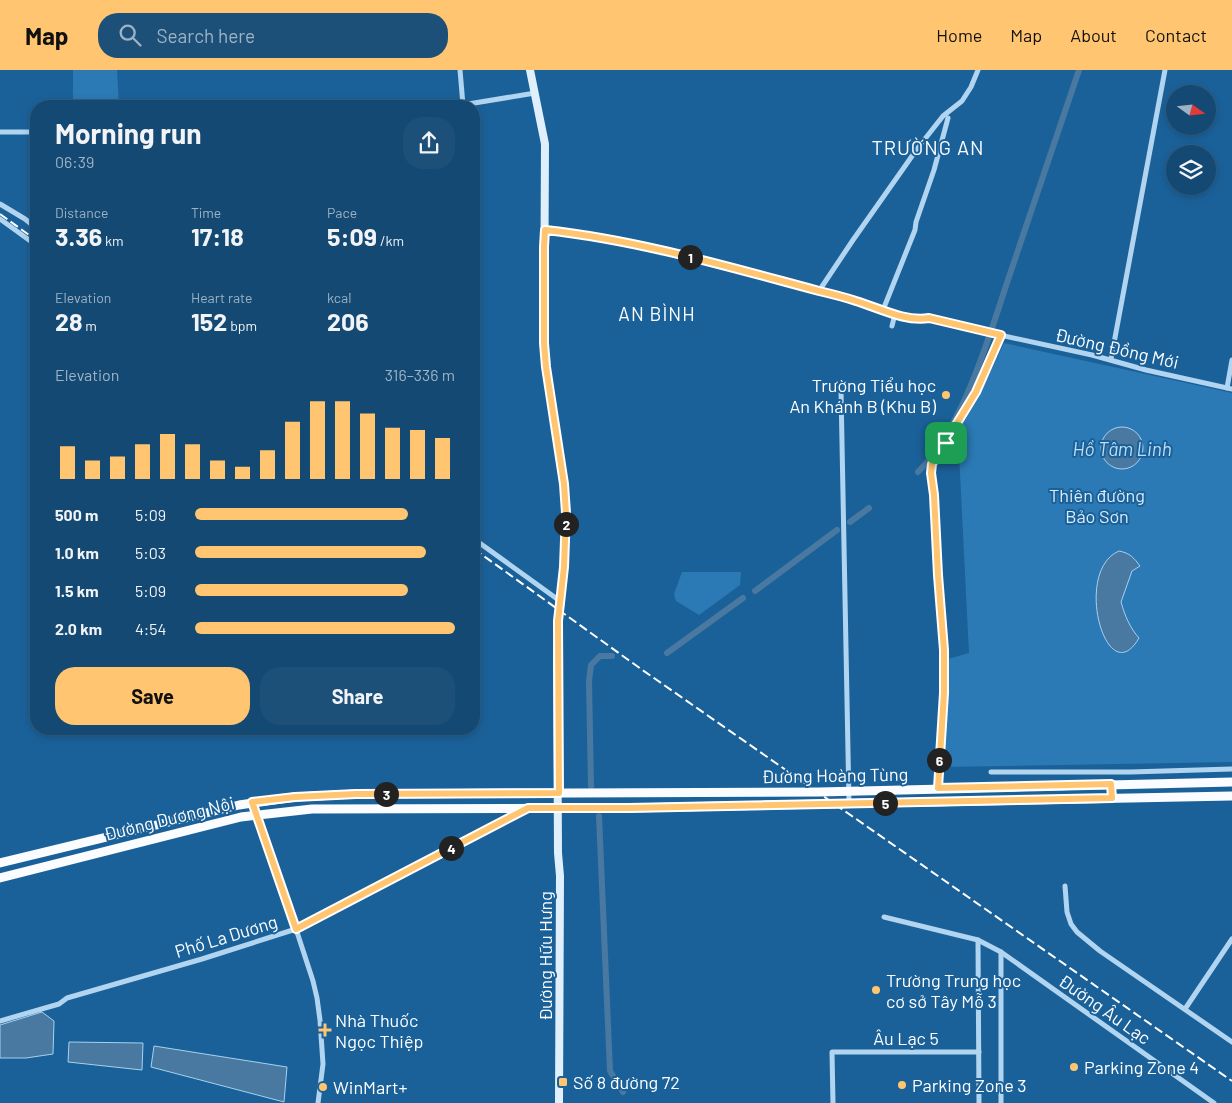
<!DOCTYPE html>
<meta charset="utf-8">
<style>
body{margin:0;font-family:Barlow,sans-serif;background:#1d5078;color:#f1f3f6;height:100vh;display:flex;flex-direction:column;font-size:19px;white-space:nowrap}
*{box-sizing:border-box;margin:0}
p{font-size:16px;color:#9db2c4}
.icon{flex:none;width:28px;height:28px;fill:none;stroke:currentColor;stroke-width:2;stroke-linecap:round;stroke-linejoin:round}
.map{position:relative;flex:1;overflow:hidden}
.details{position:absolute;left:30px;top:30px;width:450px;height:635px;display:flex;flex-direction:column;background:#144973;border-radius:20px;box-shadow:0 2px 8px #0003,0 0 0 1px #336185}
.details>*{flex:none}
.needle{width:32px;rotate:105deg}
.buttons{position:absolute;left:1166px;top:15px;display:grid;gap:10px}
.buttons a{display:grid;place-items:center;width:50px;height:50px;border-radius:50%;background:#144973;box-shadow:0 2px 8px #0003,0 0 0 1px #336185;font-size:25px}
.pin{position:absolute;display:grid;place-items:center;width:42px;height:42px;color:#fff;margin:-21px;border-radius:10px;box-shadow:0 2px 8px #0006}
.km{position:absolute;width:25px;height:25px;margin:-12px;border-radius:50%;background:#222;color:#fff;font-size:14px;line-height:25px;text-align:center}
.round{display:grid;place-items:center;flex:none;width:52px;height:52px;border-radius:20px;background:#1d5078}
.headline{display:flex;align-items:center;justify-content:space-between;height:85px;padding:0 25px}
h1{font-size:28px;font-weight:700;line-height:38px}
.stats{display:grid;grid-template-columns:repeat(3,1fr);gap:8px;height:85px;padding:5px 25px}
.stats div{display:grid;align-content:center}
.stats b{font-size:25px;font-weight:700}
.stats small{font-size:14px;font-weight:400}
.stats p{font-size:14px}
.chart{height:140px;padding:10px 25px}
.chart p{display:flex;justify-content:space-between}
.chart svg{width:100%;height:90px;margin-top:5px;stroke:#ffc570;stroke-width:6}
.button{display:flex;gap:10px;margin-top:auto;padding:10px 25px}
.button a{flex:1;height:58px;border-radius:20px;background:#ffc570;color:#111;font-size:20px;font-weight:700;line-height:58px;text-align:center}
.button a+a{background:#1d5078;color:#f1f3f6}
ul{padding:0 25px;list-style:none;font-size:16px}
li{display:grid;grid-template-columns:80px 60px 1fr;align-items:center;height:38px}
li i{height:12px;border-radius:6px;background:#ffc570}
header{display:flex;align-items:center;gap:30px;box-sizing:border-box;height:70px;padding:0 25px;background:#ffc570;color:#111}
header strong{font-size:24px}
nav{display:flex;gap:28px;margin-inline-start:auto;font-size:18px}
.search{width:350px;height:45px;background:#1d5078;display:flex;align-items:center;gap:12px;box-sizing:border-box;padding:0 18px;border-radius:20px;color:#9db2c4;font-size:19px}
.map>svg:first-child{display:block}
.green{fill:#2b7ab5}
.water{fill:#4979a0;stroke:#a4d2f2}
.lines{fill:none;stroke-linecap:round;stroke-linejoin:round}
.canal{stroke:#4979a0;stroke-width:6}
.minor{stroke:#b1d5f0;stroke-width:5}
.secondary{stroke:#dfeffb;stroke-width:8}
.primary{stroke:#fafcff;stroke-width:9}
.rail{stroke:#fff;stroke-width:2;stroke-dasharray:9 4;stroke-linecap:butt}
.route-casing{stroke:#fff;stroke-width:10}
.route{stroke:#ffc570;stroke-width:6}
.poi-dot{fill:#ffc570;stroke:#1b6199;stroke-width:2}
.labels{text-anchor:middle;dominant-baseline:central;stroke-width:4;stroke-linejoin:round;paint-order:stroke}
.street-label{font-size:18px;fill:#fff;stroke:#1b6199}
.poi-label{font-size:18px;fill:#fff;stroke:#1b6199;text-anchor:start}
.park-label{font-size:18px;fill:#d8ecfb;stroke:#1b6199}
.neighbourhood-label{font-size:19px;letter-spacing:1px;fill:#fff;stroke:#1b6199}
.water-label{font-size:19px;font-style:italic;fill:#bddef7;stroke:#1b6199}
.quarter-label{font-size:20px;letter-spacing:1px;fill:#fff;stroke:#1b6199}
</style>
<header>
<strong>Map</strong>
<div class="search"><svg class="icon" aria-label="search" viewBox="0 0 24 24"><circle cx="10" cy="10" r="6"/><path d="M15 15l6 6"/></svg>Search here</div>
<nav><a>Home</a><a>Map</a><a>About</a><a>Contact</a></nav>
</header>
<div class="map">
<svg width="1232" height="1033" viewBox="0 0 1232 1033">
<rect width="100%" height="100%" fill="#1b6199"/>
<g class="green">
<path d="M73,0h44l2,36h-46z"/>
<path d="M1004,273l228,50v369l-291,5 7,-108 21,-6 -10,-200 -13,-3 33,-53z"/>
<path d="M682,502h59l-1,13 -41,30 -23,-14 -2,-7z"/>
</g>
<g class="water">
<circle cx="1122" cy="378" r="21"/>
<path d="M1119,481c11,2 15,7 21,15l-8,5 -11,31c4,14 9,26 18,36 -32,56 -67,-67 -20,-87z"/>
<path d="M42,942l12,9 -1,33 -27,4h-26v-33z"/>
<path d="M69,972l74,1 -1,27 -74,-8z"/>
<path d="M154,976l133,21 -3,35 -133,-35z"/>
</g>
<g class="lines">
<g class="canal">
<path d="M918,402c48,-49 71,-137 93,-201 22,-67 45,-134 68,-201"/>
<path d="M850,452l19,-14"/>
<path d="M755,521l82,-61"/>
<path d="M667,583l76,-55"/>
<path d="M591,716l-2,-105 2,-16 9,-9h12"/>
<path d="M599,746l11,255 13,21"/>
</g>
<g class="minor">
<path d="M460,0l3,35"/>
<path d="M456,36l79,-13"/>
<path d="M0,62h36"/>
<path d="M0,134l25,15 11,9"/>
<path d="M0,149l36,26"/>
<path d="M545,160c93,10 184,37 274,61 13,3 25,6 37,10 23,7 49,21 73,17l57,14 106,23 54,15 86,19"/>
<path d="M819,221l34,-51 64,-91 26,-33 19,-15 9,-14 7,-17"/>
<path d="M883,240l32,-80 1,-8 18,-52 14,-52"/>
<path d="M892,256l3,-12"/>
<path d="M1111,289l54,-289"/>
<path d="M1227,318l5,-28"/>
<path d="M841,321l8,412"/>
<path d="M474,469l86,62"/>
<path d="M991,702h139l102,-3"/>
<path d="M938,719l6,-96v-42l-6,-76 -4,-80 -3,-22 2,-9 43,-72 25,-57"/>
<path d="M256,744l40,115 17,52 4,17 3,22 3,44 -5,39"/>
<path d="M1065,816l2,26 4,12 6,8 23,19 132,91"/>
<path d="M884,847l94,23 23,12 213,151"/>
<path d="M978,870l1,163"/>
<path d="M1185,939l47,-70"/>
<path d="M0,951l59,-17 8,-6 135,-39 94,-30 227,-119"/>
<path d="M833,1033l-1,-51h147"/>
<path d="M1001,1033v-151"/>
</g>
<path class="secondary" d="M530,0l15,74 -1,199 2,24 18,117 2,29 -2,54 -6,54 -1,38 1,194 2,23 -1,227"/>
<g class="primary">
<path d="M0,793l239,-58 56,-8 61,-3 463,-2 413,-10"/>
<path d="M0,808l241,-61 71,-8 317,-1 603,-12"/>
</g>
<g class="rail">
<path d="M0,144l36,26"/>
<path d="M474,479l167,120 591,412"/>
</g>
</g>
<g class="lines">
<defs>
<path id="route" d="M545,160c93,10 184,37 274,61 13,3 25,6 37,10 23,7 49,21 73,17l72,17 -25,57 -44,72 -1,9 3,22 4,80 6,75v43l-6,95 173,-4 1,14 -483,10h-101l-232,121 -44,-127 43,-5 61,-3 203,-1 -1,-172 6,-54 2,-54 -2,-29 -18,-117 -2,-24v-96z"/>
</defs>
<use href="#route" class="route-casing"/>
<use href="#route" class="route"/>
</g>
<g class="poi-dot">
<circle cx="946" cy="325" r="5"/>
<circle cx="876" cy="920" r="5"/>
<path d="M322.5 952.5h5v5h5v5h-5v5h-5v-5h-5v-5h5z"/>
<circle cx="1074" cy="997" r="5"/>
<rect x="558" y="1007" width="10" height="10" rx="2.5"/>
<circle cx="902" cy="1015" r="5"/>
<circle cx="323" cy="1017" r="5"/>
</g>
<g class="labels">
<g class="street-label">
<text transform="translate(1117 278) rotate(13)">Đường Đồng Mới</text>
<text transform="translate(835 705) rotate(-1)">Đường Hoàng Tùng</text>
<text transform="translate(169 748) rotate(-14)">Đường Dương Nội</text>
<text transform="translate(226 866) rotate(-17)">Phố La Dương</text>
<text transform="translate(545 886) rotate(-90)">Đường Hữu Hưng</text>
<text transform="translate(1105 939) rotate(35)">Đường Âu Lạc</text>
<text x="906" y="968">Âu Lạc 5</text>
</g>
<g class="poi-label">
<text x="936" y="315" text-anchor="end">Trường Tiểu học<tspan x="936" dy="21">An Khánh B (Khu B)</tspan></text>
<text x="886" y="910">Trường Trung học<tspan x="886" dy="21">cơ sở Tây Mỗ 3</tspan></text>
<text x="335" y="950">Nhà Thuốc<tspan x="335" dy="21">Ngọc Thiệp</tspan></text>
<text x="1084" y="997">Parking Zone 4</text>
<text x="573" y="1012">Số 8 đường 72</text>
<text x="912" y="1015">Parking Zone 3</text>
<text x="333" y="1017">WinMart+</text>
</g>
<g class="park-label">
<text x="1097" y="425">Thiên đường<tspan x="1097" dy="21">Bảo Sơn</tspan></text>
</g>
<g class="neighbourhood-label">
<text x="657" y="243">AN BÌNH</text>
</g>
<g class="water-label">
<text x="1122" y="378">Hồ Tâm Linh</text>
</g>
<g class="quarter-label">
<text x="928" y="77">TRƯỜNG AN</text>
</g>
</g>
</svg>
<div class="buttons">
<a><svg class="needle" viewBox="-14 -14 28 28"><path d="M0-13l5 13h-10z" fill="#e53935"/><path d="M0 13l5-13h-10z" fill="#9db2c4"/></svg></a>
<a><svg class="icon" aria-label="layers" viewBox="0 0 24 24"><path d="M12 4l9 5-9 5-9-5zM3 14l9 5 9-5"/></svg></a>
</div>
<div class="pin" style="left:946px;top:373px;background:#1e9e55"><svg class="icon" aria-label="arrive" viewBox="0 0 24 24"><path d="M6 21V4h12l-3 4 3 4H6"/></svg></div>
<b class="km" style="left:690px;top:187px">1</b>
<b class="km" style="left:566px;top:454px">2</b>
<b class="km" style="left:386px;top:724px">3</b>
<b class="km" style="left:451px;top:778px">4</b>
<b class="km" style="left:885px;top:733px">5</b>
<b class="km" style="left:939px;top:690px">6</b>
<section class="details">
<div class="headline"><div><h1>Morning run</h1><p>06:39</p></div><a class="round"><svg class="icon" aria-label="share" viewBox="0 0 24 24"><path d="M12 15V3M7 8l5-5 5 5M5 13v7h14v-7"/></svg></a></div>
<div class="stats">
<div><p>Distance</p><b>3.36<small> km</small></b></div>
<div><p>Time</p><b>17:18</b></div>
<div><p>Pace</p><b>5:09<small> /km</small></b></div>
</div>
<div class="stats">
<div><p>Elevation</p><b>28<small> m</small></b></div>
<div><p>Heart rate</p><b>152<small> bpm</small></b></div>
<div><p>kcal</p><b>206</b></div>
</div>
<div class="chart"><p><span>Elevation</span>316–336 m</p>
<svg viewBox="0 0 160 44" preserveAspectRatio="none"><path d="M5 44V28M15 44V35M25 44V33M35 44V27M45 44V22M55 44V27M65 44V35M75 44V38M85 44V30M95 44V16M105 44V6M115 44V6M125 44V12M135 44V19M145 44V20M155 44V24"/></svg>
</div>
<ul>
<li><b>500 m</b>5:09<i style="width:82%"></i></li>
<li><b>1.0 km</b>5:03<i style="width:89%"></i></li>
<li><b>1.5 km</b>5:09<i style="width:82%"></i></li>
<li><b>2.0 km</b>4:54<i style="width:100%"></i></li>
</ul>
<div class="button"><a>Save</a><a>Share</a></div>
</section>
</div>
